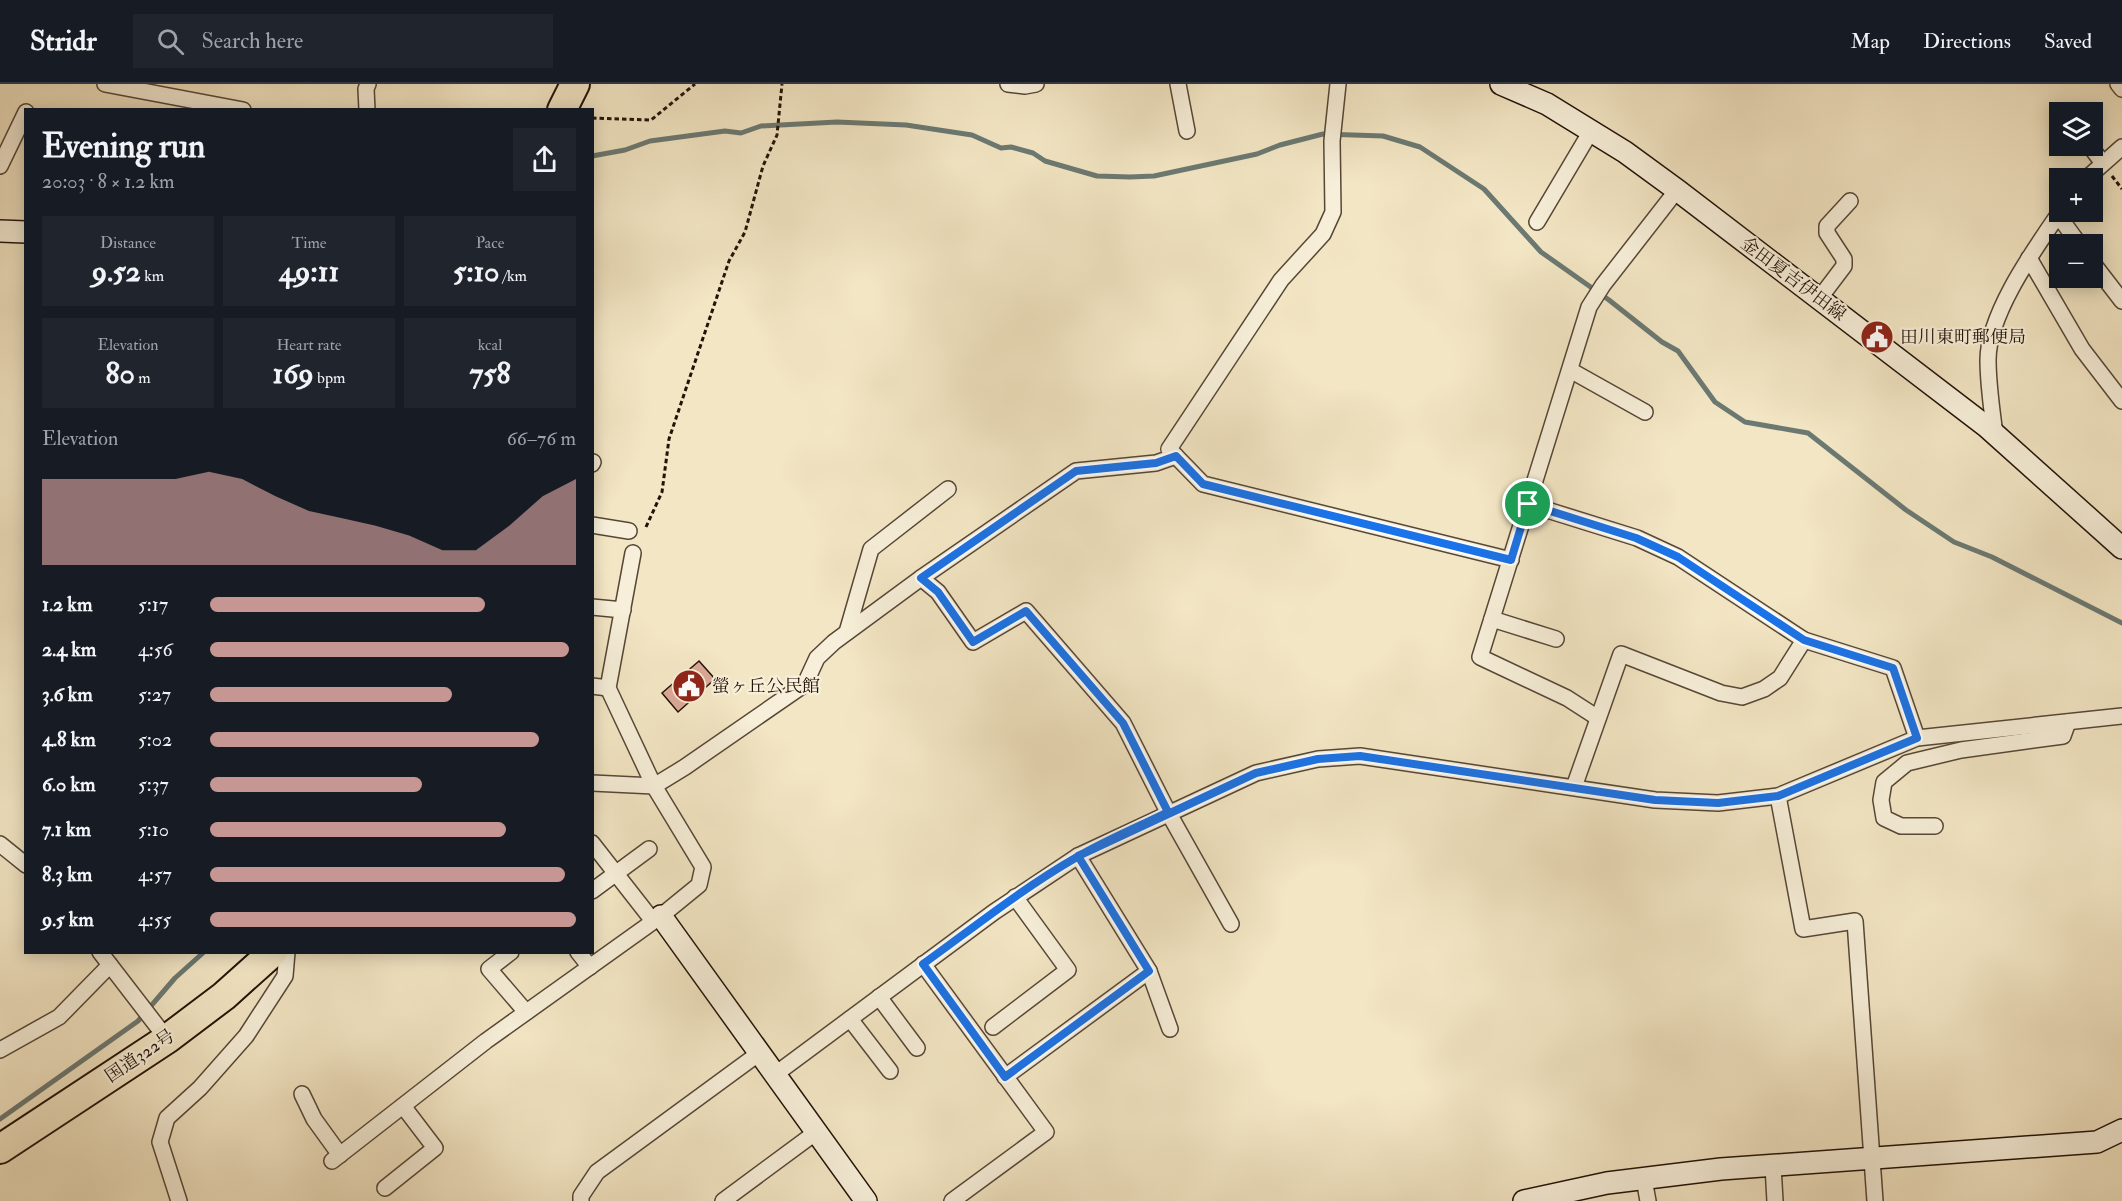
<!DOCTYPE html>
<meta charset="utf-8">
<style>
body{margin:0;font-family:"IM FELL Double Pica","Noto Serif JP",serif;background:#20242c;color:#f1f3f6;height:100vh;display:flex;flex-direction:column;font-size:22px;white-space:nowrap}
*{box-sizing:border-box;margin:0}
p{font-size:20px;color:#9ea1a6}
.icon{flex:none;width:33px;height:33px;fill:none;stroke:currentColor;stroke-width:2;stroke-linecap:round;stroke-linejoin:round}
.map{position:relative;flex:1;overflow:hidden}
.panel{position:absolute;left:24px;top:24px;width:570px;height:846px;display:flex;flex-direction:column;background:#171b24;border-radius:0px;box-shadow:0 3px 15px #0003}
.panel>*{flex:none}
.fabs{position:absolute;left:2049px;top:18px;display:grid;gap:12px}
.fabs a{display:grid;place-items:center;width:54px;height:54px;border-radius:0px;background:#171b24;box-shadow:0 3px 15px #0003;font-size:30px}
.pin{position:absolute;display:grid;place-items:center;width:51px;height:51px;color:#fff;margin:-26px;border:3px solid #fff;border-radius:50%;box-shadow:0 2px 6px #0007}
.round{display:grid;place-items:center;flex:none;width:63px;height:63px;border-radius:0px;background:#20242c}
.head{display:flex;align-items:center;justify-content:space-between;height:102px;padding:0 18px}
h1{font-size:33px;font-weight:800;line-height:45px}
.figures{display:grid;grid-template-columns:repeat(3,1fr);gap:9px;height:102px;padding:6px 18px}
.figures div{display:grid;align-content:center;border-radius:0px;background:#20242c;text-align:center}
.figures b{font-size:30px;font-weight:800}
.figures small{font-size:16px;font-weight:400}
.figures p{font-size:16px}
.chart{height:168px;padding:12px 18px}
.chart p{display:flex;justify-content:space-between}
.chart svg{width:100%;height:108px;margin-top:6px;fill:#c59692;opacity:.7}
ul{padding:0 18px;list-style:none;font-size:20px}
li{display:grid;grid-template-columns:96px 72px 1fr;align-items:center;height:45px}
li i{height:15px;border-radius:8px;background:#c59692}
header{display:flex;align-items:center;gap:36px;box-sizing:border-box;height:84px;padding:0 30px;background:#171b24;border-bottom:2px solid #363941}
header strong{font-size:28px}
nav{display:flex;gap:33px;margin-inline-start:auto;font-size:21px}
.search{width:420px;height:54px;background:#20242c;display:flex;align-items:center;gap:15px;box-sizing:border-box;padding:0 21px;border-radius:0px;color:#9ea1a6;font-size:22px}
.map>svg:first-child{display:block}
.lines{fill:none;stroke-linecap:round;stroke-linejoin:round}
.stream{stroke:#6b7972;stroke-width:5}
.building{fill:#daa897;stroke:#221208;stroke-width:1.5}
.street-casing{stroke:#564737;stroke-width:18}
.secondary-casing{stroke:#221208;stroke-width:24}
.highway-casing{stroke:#221208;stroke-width:32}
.path{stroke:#221208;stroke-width:3;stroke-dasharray:4.5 3;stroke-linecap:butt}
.street{stroke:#f7efd9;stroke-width:15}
.secondary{stroke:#f7efd9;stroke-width:21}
.highway{stroke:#f3e6c4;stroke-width:28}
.route-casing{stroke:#fff;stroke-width:12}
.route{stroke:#1a73e8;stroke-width:8}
.labels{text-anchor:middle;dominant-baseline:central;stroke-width:4.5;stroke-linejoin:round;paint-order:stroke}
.street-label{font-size:18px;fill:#221208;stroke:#f7efd9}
.poi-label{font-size:18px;fill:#221208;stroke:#f7efd9;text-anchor:start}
</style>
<header>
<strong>Stridr</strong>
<div class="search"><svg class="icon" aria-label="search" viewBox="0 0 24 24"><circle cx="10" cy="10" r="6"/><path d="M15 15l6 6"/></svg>Search here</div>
<nav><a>Map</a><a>Directions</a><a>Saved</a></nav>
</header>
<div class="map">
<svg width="2122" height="1117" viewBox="0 0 2122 1117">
<rect width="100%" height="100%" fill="#f3e6c4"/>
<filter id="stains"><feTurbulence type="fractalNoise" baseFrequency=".00333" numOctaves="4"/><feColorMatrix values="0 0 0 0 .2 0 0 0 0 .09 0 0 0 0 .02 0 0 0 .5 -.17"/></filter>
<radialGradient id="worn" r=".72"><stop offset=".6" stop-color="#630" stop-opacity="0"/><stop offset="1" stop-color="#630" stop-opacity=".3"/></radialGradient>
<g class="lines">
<g class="stream">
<path d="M592,72l33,-6 25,-9 75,-10 16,2 20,-7 76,-4 69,3 66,10 29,13 10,-1 22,6 12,8 52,15 33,1 24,-1 103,-22 23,-9 43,-11 60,2 37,11 64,42 57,63 68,48 53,42 16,9 37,51 30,20 63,11 98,77 48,32 38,15 130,66"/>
<path d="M0,1035l138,-98 37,-43 29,-26"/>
</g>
</g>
<path class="building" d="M699,577l16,18 -37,33 -16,-19z"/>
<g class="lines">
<defs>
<g id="street">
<path d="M105,0l138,26"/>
<path d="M1008,0l17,2 11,-2"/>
<path d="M1178,0l9,47"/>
<path d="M1338,0l-6,57 1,71 -10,22 -42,46 -112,169 34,35 308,76"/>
<path d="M2118,0l4,5"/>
<path d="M367,26l-1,-21 2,-5"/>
<path d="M2090,62l12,16"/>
<path d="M0,82l26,-54"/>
<path d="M2087,94l35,-31"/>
<path d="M2058,131l21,29"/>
<path d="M1537,138l54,-91"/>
<path d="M2029,174l53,91 40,52"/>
<path d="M2092,178l30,39"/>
<path d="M1819,215l25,-33v-7l-17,-26v-7l23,-25"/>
<path d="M1570,286l75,42"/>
<path d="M1995,351c-3,-25 -7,-50 -7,-75 0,-46 46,-110 72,-148"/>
<path d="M592,380l1,-2"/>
<path d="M1528,420l109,34 41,19 126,83"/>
<path d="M592,441l37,6"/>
<path d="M921,494l17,14 35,50 53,-31 97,112 45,89 63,112"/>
<path d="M592,523l31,3"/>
<path d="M1492,535l64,20"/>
<path d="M847,548l24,-83 77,-60"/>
<path d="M592,602l16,2"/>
<path d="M1598,634l-31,-20 -87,-41 109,-350 14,-22 74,-95"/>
<path d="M592,699l62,3 31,-19 120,-83 12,-26 17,-16 87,-64 155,-107 80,-8 20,-7"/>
<path d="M1574,703l47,-133 100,39 21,4 22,-8 16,-11 24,-38 89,28 24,70"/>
<path d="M1778,712l25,133 52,-8 20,280"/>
<path d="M1935,742h-34l-17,-8 -3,-18 3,-18 23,-19 54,-13 102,-14 5,-14"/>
<path d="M592,759l61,78"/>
<path d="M0,760l26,21"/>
<path d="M1078,772l71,115 21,58"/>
<path d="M592,807l57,-42"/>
<path d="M100,868l67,87"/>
<path d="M511,868l-22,17 37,43"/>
<path d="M578,868l12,15"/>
<path d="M923,880l123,168 -94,69"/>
<path d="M879,913l38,51"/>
<path d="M850,935l40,52"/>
<path d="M993,943l75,-57 -53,-73"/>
<path d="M0,966l59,-33 51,-52"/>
<path d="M773,992l221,-164 84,-56 178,-83 62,-14 42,-3 295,44 63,3 60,-7 139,-58 205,-22"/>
<path d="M1005,993l144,-106"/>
<path d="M302,1010l12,25 26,36"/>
<path d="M332,1077l154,-120 175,-125 38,-31 4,-18 -49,-81 -46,-98 25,-135"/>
<path d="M1773,1082l2,35"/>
<path d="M1644,1095l4,22"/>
<path d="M385,1104l50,-40 -32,-42"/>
<path d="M179,1117l-19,-59 7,-24 33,-30 46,-52 39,-60 2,-24"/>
<path d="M581,1117v-5l16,-24 161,-118"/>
<path d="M723,1117l92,-68"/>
</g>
<g id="secondary">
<path d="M1501,0l46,20 78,48 52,38 310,237 135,121"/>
<path d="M0,147l26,1"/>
<path d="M661,832l205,285"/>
<path d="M1524,1117l83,-18 114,-14 376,-27 25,-12"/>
</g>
<g id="highway">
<path d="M562,26l13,-26"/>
<path d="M0,1065l167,-110 57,-43 49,-44"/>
</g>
</defs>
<use href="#street" class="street-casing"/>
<use href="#secondary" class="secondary-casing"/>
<use href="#highway" class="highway-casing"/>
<g class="path">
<path d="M592,34l59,2 44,-36"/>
<path d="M2112,92l10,13"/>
<path d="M646,443l16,-35 7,-53 60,-178 16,-29 18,-66 14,-31 5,-51"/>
</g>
<use href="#street" class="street"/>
<use href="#secondary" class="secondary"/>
<use href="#highway" class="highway"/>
</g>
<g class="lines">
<defs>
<path id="route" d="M1528,420l-17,56 -308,-76 -27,-28 -20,7 -80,8 -155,107 17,14 35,50 53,-31 97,112 45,89c-30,15 -62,28 -91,45 -54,31 -104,71 -154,107l82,113 144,-106 -71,-115 178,-83 62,-14 42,-3 295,44 63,3 60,-7 139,-58 -24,-70 -89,-28 -126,-83 -42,-19 -108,-34"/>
</defs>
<use href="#route" class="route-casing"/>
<use href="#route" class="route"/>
</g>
<defs>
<symbol id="civic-disc" viewBox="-11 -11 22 22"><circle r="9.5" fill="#8f2418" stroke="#f7efd9"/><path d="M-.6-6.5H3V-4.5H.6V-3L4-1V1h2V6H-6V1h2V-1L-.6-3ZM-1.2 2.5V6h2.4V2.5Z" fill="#fff"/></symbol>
</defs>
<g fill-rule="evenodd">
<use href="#civic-disc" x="1858" y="234" width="38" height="38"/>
<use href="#civic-disc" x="670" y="583" width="38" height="38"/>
</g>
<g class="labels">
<g class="street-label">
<text transform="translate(1793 195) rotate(37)">金田夏吉伊田線</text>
<text transform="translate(140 972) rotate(-34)">国道322号</text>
</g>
<g class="poi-label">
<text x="1900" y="253">田川東町郵便局</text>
<text x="712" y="602">螢ヶ丘公民館</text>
</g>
</g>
<rect width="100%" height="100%" filter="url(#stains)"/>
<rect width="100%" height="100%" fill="url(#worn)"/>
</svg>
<div class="fabs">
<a><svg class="icon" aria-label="layers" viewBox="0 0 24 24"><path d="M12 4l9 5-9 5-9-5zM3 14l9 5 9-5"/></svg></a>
<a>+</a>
<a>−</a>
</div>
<div class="pin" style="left:1528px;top:420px;background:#1e9e55"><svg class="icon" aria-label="arrive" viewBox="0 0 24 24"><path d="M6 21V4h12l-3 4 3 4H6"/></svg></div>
<section class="panel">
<div class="head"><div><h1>Evening run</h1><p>20:03 · 8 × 1.2 km</p></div><a class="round"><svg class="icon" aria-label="share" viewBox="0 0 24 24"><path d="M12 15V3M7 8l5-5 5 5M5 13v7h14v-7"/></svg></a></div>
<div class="figures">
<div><p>Distance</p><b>9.52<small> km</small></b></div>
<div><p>Time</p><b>49:11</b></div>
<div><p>Pace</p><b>5:10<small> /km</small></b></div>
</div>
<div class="figures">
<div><p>Elevation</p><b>80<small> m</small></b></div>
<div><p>Heart rate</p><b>169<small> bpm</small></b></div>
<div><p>kcal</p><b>758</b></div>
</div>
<div class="chart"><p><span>Elevation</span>66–76 m</p>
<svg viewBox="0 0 160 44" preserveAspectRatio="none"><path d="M0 44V9L10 9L20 9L30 9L40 9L50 6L60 9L70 16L80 22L90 25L100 28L110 32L120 38L130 38L140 28L150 16L160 9V44z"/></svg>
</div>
<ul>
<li><b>1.2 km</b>5:17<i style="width:75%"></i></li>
<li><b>2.4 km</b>4:56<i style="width:98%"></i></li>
<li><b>3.6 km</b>5:27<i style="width:66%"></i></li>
<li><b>4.8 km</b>5:02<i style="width:90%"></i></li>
<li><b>6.0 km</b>5:37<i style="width:58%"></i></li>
<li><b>7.1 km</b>5:10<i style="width:81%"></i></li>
<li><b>8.3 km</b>4:57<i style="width:97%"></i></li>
<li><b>9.5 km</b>4:55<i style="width:100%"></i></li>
</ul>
</section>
</div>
